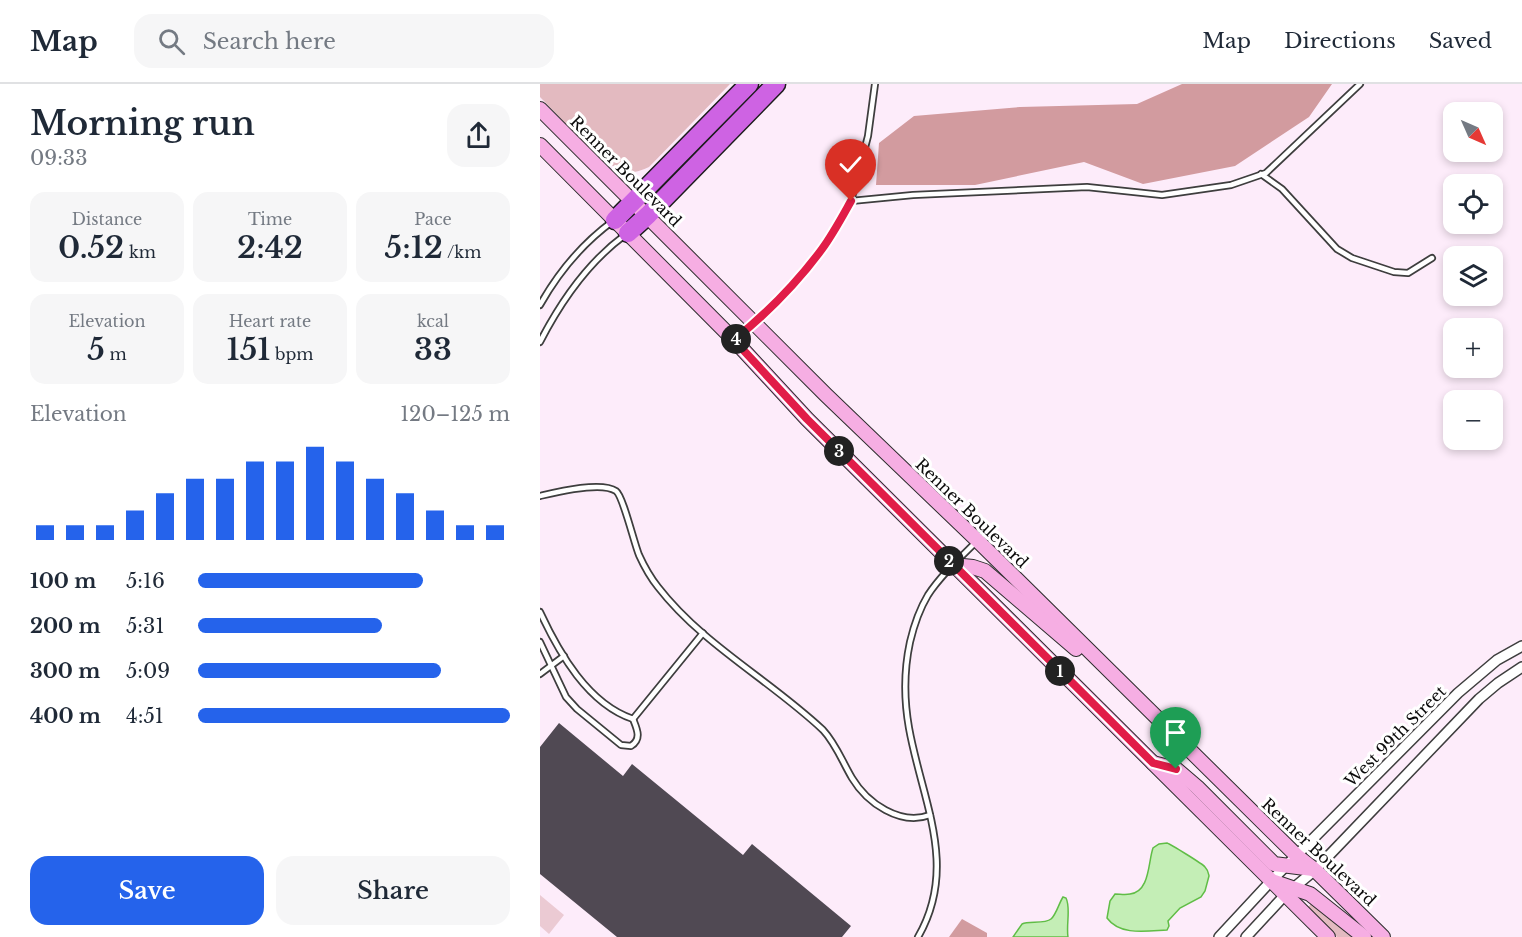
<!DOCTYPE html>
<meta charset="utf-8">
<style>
body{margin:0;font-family:"Libre Baskerville",serif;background:#f6f6f7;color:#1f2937;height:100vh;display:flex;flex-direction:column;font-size:22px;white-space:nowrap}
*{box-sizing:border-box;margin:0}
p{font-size:20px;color:#747a83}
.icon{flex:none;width:33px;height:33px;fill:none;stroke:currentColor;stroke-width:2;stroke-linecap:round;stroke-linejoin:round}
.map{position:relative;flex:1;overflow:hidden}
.panel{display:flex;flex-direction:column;background:#fff;width:540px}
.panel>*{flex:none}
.needle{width:39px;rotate:135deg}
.fabs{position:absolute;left:903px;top:18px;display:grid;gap:12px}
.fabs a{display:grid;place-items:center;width:60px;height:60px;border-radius:12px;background:#fff;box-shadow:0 3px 9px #0003;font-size:30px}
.pin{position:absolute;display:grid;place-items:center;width:51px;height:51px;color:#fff;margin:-62px -26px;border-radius:50% 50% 50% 0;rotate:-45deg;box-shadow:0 0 6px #0007}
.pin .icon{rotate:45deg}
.km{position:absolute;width:30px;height:30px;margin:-15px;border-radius:50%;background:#222;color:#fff;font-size:16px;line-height:30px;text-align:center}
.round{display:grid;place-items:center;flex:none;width:63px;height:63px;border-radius:18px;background:#f6f6f7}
.overview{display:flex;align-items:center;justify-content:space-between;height:102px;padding:0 30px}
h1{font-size:33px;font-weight:600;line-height:45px}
.stats{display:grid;grid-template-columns:repeat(3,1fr);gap:9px;height:102px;padding:6px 30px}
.stats div{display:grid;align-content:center;border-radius:15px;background:#f6f6f7;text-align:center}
.stats b{font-size:30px;font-weight:600}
.stats small{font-size:16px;font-weight:400}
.stats p{font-size:16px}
.chart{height:168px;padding:12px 30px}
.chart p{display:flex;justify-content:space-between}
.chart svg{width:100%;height:108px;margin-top:6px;stroke:#2563eb;stroke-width:6}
.button{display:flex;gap:12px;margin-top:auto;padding:12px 30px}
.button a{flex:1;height:69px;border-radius:18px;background:#2563eb;color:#fff;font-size:24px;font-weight:600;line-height:69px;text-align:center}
.button a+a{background:#f6f6f7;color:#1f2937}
ul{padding:0 30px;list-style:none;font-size:20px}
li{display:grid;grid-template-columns:96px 72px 1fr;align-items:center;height:45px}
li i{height:15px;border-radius:8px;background:#2563eb}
header{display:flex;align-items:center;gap:36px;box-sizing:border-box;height:84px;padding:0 30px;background:#fff;border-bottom:2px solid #e0e1e3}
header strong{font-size:28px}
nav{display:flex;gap:33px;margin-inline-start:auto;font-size:21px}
.search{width:420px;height:54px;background:#f6f6f7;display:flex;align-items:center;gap:15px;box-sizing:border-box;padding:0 21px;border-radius:18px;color:#747a83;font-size:22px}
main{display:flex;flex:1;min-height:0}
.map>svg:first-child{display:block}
.green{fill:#e3bac0}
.forest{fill:#d29b9f}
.pitch{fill:#ebcad3}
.water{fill:#c4eeb6;stroke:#60bd46;stroke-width:1.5}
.building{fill:#504953}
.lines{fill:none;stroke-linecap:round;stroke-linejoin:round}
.lane-casing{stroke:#3e3e3e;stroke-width:8}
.street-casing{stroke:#3e3e3e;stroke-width:12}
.secondary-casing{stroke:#2d2d2d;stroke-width:16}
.highway-casing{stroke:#1c1c1c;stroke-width:21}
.lane{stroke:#fff;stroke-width:4.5}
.street{stroke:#fff;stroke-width:9}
.secondary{stroke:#f6aee3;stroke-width:14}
.highway{stroke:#ce63e3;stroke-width:18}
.route-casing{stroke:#fff;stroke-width:12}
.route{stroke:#e11d48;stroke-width:8}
.labels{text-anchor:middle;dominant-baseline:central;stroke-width:6;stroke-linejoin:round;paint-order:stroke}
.street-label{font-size:16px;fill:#0b0b0b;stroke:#fff}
</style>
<header>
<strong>Map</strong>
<div class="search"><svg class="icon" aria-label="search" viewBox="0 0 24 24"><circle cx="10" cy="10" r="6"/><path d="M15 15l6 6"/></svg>Search here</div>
<nav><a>Map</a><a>Directions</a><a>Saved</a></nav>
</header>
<main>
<section class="panel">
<div class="overview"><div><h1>Morning run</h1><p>09:33</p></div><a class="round"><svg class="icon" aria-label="share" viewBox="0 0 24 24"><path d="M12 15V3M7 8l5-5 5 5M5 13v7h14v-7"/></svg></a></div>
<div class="stats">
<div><p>Distance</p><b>0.52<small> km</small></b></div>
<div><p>Time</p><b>2:42</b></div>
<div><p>Pace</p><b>5:12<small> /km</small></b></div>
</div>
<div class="stats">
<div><p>Elevation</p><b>5<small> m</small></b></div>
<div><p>Heart rate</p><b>151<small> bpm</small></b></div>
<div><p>kcal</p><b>33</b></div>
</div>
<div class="chart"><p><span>Elevation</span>120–125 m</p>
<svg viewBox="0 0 160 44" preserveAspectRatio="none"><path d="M5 44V38M15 44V38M25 44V38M35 44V32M45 44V25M55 44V19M65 44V19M75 44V12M85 44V12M95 44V6M105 44V12M115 44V19M125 44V25M135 44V32M145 44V38M155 44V38"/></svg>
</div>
<ul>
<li><b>100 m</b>5:16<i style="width:72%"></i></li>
<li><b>200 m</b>5:31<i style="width:59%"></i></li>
<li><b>300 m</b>5:09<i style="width:78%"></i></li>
<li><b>400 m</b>4:51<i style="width:100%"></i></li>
</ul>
<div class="button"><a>Save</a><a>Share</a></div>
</section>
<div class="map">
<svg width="982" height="853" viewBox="0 0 982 853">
<rect width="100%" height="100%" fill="#fdecfa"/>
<g class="green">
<path d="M0,0h190l-81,83c-7,3 -13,6 -22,5 -21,-2 -70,-58 -87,-75z"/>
<path d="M773,818l43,35h-19l-29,-30z"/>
</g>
<g class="forest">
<path d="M642,0h150l-23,33 -74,49 -92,18 -59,-22 -109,23h-99l3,-42 35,-27 106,-9 117,-3z"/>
<path d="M422,835l25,14v4h-38z"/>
</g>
<path class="pitch" d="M0,811l24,20 -15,19 -9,-8z"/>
<g class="water">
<path d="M627,759c3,1 36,21 38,24 3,3 3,4 4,9l-4,15 -4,6 -21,11 -12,13 1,5 -2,4c-20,1 -47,6 -60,-12l3,-17 5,-7c5,0 10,1 15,0 20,-2 18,-32 23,-46l6,-4z"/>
<path d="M523,813l3,1c5,10 0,26 2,39h-55l9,-13c7,-3 23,0 29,-5 5,-4 8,-16 12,-22z"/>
</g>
<path class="building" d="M19,639l64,53 9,-12 111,91 9,-11 99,82 -9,11h-225l-77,-63v-127z"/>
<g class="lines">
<defs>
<g id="lane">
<path d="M721,90l21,15 55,60 15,9 42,14 14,1 24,-15"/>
<path d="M311,117l62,-6 174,-8 75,8 69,-10 35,-12 94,-89"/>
<path d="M0,221c18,-32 43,-62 73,-84"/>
<path d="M196,254l19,-15 29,-30 38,-44 29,-48 17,-65 7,-52"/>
<path d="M0,258c21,-41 47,-79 85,-107"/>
<path d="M0,412c17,-4 61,-15 76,-5 7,5 18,52 23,64 5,11 11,22 19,32 45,58 112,93 165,143 13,14 19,31 29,48 15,25 48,48 78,37"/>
<path d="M0,528c19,41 48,92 93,107"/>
<path d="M0,558l26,55 11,12 44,36 10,1c11,-7 6,-17 2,-27"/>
<path d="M0,590l24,-18"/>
<path d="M93,635l70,-86"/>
<path d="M378,853c41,-71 4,-136 -9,-209 -5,-28 -5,-58 1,-86 4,-17 9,-32 18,-47 13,-20 32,-37 49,-54"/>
</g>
<g id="street">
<path d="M679,853l52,-56 187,-188 39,-33 25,-14"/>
<path d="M706,853l39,-42 30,-25 164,-171 19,-16 24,-16"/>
</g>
<g id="secondary">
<path d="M0,25l286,286 152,146 319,315 18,14 68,67"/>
<path d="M0,61l194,195 73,79 521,518"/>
<path d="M413,481l20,2 12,4 91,78"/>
<path d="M613,679l23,6 21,18 77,77 39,5"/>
<path d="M735,798l35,12 54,43"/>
</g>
<g id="highway">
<path d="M75,136l134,-136"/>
<path d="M88,149l20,-18 128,-131"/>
</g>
</defs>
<use href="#lane" class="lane-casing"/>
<use href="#street" class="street-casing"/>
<use href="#secondary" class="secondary-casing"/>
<use href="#highway" class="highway-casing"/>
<use href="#lane" class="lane"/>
<use href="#street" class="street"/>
<use href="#secondary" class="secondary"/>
<use href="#highway" class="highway"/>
</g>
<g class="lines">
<defs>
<path id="route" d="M311,117c-9,16 -18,33 -29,48 -25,34 -56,65 -88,91l73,79 346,344 23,6"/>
</defs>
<use href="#route" class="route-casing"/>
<use href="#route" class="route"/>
</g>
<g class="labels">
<g class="street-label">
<text transform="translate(86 87) rotate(45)">Renner Boulevard</text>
<text transform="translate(432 429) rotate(44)">Renner Boulevard</text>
<text transform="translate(855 652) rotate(-45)">West 99th Street</text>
<text transform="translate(779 768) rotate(43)">Renner Boulevard</text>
</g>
</g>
</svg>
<div class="fabs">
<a><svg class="needle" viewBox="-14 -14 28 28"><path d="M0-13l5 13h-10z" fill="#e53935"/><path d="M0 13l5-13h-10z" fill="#747a83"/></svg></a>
<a><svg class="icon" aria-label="locate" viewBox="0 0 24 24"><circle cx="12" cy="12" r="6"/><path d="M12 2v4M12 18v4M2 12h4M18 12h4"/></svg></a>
<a><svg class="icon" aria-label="layers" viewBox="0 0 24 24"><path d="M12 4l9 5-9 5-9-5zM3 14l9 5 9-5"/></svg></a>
<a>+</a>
<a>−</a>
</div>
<div class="pin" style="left:636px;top:685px;background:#1e9e55"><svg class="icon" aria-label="arrive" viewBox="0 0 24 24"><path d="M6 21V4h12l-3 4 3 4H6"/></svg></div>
<div class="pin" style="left:311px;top:117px;background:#d93025"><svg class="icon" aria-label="check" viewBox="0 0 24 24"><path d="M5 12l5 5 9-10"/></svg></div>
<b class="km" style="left:520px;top:587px">1</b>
<b class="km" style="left:409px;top:477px">2</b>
<b class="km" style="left:299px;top:367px">3</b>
<b class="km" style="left:196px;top:255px">4</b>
</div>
</main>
